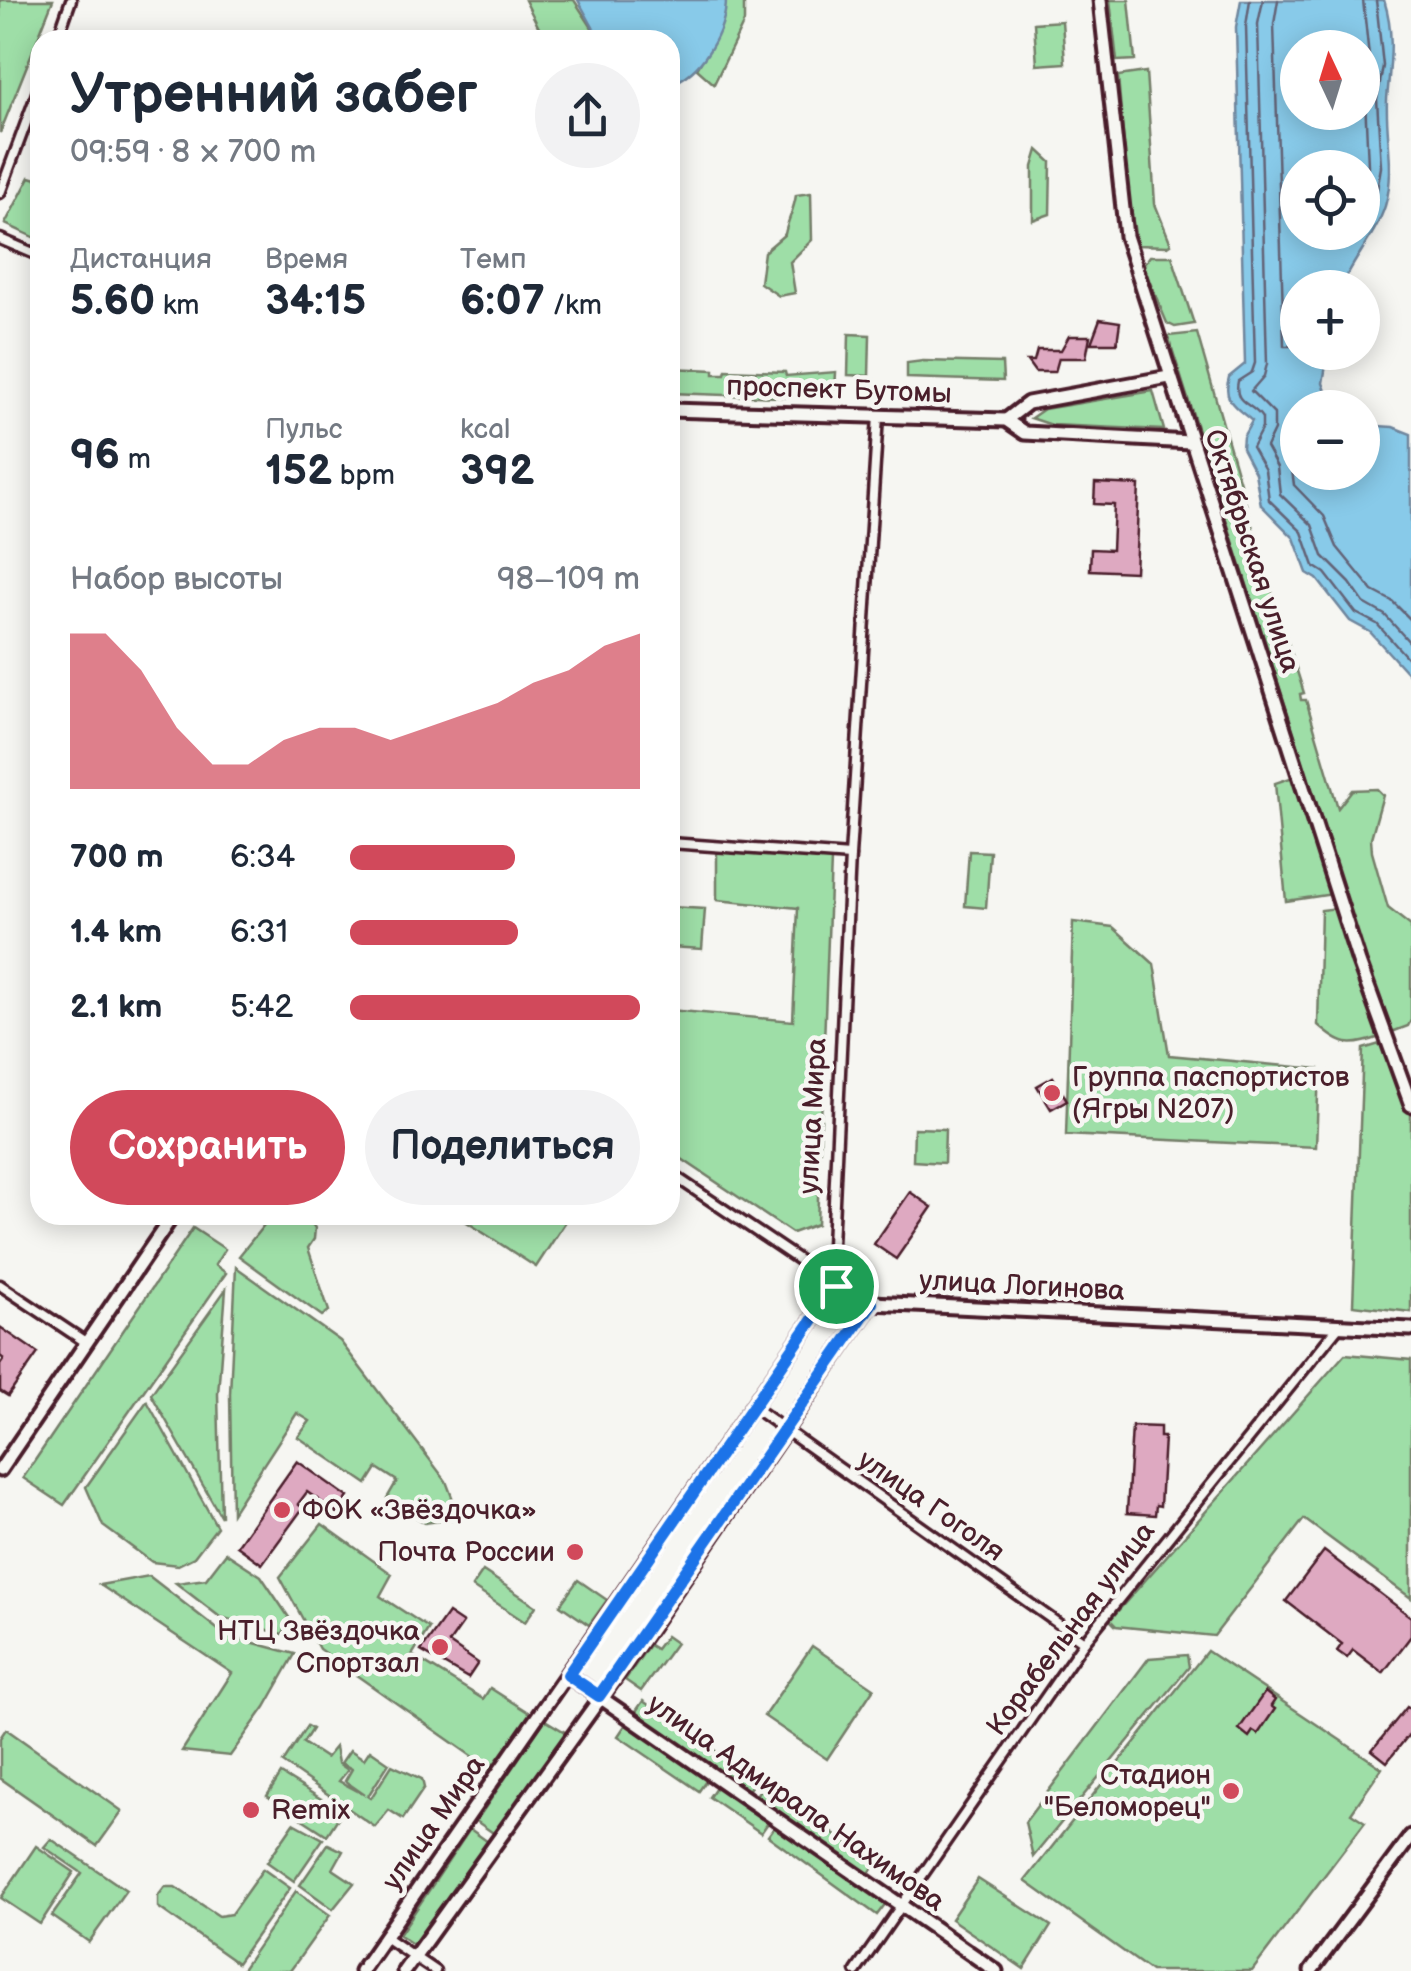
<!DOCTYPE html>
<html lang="ru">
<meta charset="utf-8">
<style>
body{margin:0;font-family:"Balsamiq Sans",sans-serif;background:#f2f2f3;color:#1f2937;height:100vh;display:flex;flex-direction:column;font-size:38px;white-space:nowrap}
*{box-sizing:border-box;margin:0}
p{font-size:32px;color:#747a83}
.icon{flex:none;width:55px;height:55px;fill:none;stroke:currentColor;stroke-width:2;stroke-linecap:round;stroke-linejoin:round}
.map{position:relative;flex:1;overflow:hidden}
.drawer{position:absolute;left:30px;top:30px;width:650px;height:1195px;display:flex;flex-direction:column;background:#fff;border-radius:30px;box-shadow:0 5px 25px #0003}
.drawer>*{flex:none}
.needle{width:65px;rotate:356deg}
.fabs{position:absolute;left:1280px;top:30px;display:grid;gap:20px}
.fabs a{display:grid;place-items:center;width:100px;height:100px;border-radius:50%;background:#fff;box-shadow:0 5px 25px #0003;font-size:50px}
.pin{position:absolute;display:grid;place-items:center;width:85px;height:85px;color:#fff;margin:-42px;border:5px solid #fff;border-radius:50%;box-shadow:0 2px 10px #0007}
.round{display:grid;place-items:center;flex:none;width:105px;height:105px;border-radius:52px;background:#f2f2f3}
.overview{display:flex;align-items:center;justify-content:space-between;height:170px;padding:0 40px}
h1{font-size:55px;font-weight:600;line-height:75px}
.figures{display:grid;grid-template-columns:repeat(3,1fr);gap:15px;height:170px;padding:10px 40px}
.figures div{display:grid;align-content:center}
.figures b{font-size:42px;font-weight:600}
.figures small{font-size:28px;font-weight:400}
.figures p{font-size:28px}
.chart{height:280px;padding:20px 40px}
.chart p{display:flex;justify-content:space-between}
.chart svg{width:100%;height:180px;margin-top:10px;fill:#d1495b;opacity:.7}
.cta{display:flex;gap:20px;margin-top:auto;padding:20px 40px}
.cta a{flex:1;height:115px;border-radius:60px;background:#d1495b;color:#fff;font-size:40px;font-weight:600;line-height:115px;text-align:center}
.cta a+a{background:#f2f2f3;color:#1f2937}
ul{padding:0 40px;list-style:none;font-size:32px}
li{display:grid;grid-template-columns:160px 120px 1fr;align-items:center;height:75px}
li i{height:25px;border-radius:12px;background:#d1495b}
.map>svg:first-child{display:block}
.green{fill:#9edea7;stroke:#747e69;stroke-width:2.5}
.water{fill:#88cae9;stroke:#6f869d;stroke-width:2.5;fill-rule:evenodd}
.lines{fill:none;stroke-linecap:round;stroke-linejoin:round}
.shore{stroke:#636377;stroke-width:2.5}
.building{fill:#dea9c1;stroke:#4a1f2b;stroke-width:2.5}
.street-casing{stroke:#4a1f2b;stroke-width:15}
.secondary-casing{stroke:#4a1f2b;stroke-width:19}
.street{stroke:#f6f6f2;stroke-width:8}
.secondary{stroke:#f6f6f2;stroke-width:11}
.route-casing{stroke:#fff;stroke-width:20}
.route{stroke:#1a73e8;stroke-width:12}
.poi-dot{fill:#d1495b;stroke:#f6f6f2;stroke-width:4}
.labels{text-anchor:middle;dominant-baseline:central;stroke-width:9;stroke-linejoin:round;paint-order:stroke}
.street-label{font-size:28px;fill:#4a1f2b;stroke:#f6f6f2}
.poi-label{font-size:28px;fill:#4a1f2b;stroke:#f6f6f2;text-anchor:start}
</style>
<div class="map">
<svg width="1411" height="1971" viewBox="0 0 1411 1971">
<rect width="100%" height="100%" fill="#f6f6f2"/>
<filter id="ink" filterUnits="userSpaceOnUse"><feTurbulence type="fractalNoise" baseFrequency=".01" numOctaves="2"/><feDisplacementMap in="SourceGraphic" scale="20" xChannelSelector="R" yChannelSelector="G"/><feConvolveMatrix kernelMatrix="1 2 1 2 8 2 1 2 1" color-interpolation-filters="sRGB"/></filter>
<g filter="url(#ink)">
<g class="green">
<path d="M0,0h53l-53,133z"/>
<path d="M525,0h49l26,40h-55z"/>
<path d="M726,0h18v22l-30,62 -17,-15 22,-38z"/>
<path d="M1110,0h19l6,60 -18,1z"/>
<path d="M1062,21l3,42 -28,2 -3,-42z"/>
<path d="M1146,72l9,132 16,40 -3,2 -31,-1 -9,-52 -10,-117z"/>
<path d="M1038,150l13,12 -1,52 -17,6v-53z"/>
<path d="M30,177l10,3v60l-35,-16z"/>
<path d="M811,193l1,47 -22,22 5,31 -16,3 -19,-13 4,-31 21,-18c3,-15 9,-24 11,-39z"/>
<path d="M1150,256h22l22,68 -19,3 -8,-4 -24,-57z"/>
<path d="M1197,333l65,227 -5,3 2,5 5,-1 40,126 -4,1 1,6h5l32,108 14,-18 25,-1 6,6 -12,43 1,14 16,56 23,18v94l-3,6 -19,7 -221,-697z"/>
<path d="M849,334l21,1 -1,41 -21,-1z"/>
<path d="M923,361l79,2 1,18 -96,-3v-15z"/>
<path d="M670,368l44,2v4h11l1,-4 59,2 1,4 50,-4 -1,18 -7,7 -18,1 -140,-5z"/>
<path d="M1153,391l11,39 -112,-5 -21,-7 13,-9z"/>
<path d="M1293,777l40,117 -47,7 -11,-118z"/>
<path d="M969,851l21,1 -4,56 -21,-2z"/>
<path d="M717,852l114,8 -14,364 -25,9 -122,-82v-141l123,11 5,-113 -81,-8z"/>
<path d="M670,907l35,2 -3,40 -32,-2z"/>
<path d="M1337,908l43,129c-30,11 -39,9 -62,-12l3,-115z"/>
<path d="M1073,922l40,5 41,37 15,91 150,14 -3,78 -250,-12z"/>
<path d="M1383,1043l28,72v197l-58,-7 10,-256z"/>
<path d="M914,1128l31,1 -1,34 -31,-2z"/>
<path d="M272,1215h34l9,13 -1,11 -6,9 21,63 -7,5 -83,-60z"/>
<path d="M456,1215h114l-34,52z"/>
<path d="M193,1228l32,21 -10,16 11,8 -162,232 -41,-27z"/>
<path d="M236,1267l104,74 106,140 14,37 -35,5 -38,-25 10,-17 -20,-13 -10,16 -69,-47 12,-16 -13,-8 -65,100 -2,-119z"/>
<path d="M226,1289l-8,105 3,123 -70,-123z"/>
<path d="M1345,1354l66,6v238l-107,-79 -90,117 -98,-10 -6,-6z"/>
<path d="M147,1401l70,126 -23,30 -16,8 -26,-3 -49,-36 -17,-39z"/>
<path d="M322,1524l70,50 -12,22 49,32 -17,27 71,44 7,-11 41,26 -41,55 -171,-120 -39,-72z"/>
<path d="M226,1553l35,23 31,46 -10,12 -62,-17 -44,-34 30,-4z"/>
<path d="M483,1571l53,35 -11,16 -53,-35z"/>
<path d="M149,1576l76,59 70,19 -30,53 -35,49 -48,-5 50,-78 -132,-88z"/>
<path d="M578,1580l29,20 -18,25 -29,-20z"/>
<path d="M666,1636l10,7 -35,48 -16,-11 24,-35 7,4z"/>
<path d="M812,1646l62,42 -47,71 -63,-43z"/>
<path d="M1207,1651l175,117 -31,45 14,9 -113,149h-101l-126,-90z"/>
<path d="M1187,1655l2,12 -156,190 -8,-35 124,-164z"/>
<path d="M643,1701l113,78 -9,13 -113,-78z"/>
<path d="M545,1720l23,14 -69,103 -23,-16z"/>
<path d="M628,1721l80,57 -9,13 -81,-55z"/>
<path d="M307,1726l5,3 -9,14 23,15 9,-11 3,16 10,7 -9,11 26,14 -20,-14 7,-12 -11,-6 9,-13 14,9 6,-9 19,13 -21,33 3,2 21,-33 30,14 2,9 -21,31 -14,-9 -14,17 -92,-64z"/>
<path d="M6,1729l116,82 -25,35 -97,-68v-40z"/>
<path d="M281,1774l61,38 -15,23 -60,-39z"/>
<path d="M718,1784l52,36 -9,13 -52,-36z"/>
<path d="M763,1785l113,78 -8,12 -113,-78z"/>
<path d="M294,1823l29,16 -29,42 -27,-19z"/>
<path d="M776,1825l110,78 -9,12 -109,-79z"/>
<path d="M470,1829l21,15 -71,105 -21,-14z"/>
<path d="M51,1839l75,51 -37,52 -37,-26 30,-43 -38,-26z"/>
<path d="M328,1844l15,7 -10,18 21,14 -21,26 -33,-24z"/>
<path d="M36,1846l38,26 -34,52 -39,-26z"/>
<path d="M263,1869l27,19 -53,75 -79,-56v-11l7,-9h10l44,29 12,-2z"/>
<path d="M978,1879l73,47 -27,43 -73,-50z"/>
<path d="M296,1891l34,24 -40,56h-49z"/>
</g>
<g class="water">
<path d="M578,0h148c0,31 -25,75 -56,84v-44h-70z"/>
<path d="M1241,0h143c11,34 6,65 3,99 -2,36 9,71 -2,107 -9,28 -32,54 -44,81l-43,1v64l30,1 -5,30 9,24 -34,1v64h64l1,-47 30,2 18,7v243l-41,-45 -20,-11 -33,-42 -10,-6 -13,-35 -33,-33 -6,-32 -13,-25 1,-11 9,-16c-16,-14 -30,-19 -23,-44l16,-13 -9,-337zM1298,48h64v64h-64zM1298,168h64v64h-64z"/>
</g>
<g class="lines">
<g class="shore">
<path d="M1250,0l-4,26 9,337 -3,9 -14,9c-5,24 14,21 24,37v10l-10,19 13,23 4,30 33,32 12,34 11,7 31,40 21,11 34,38"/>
<path d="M1263,0l-5,24 9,340 -3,12 -13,15 23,23v16l-8,17 11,20 3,27 32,31 11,31 27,27 14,20 21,12 26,29"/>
<path d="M1278,0l-4,24 10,322h7l7,-14"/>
<path d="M1362,202l6,-36 -3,-68 5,-32 -7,-66"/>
<path d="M1362,226l12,-19 7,-40 -4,-68 6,-33 -7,-66"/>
<path d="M1298,423l-7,2 -7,21 7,16 3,23 30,31 13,31 36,44 19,10 19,19"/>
</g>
</g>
<g class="building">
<path d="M1100,319l20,3 -3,21h-26z"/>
<path d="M1069,336h21l-4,22h-27l-4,14h-20l-8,-11h7l3,-11h24z"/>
<path d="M1095,483l44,2 -4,87 -45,-2 1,-21 21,1 2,-45 -20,-1z"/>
<path d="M1053,1077l14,23 -16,9 -14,-23z"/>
<path d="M910,1192l22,15 -36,52 -22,-15z"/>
<path d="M0,1327l38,26 -30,43 -8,-5v-26l4,-6 -4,-3z"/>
<path d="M1132,1426l28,1v10h4l-4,69 -4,-1 -1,10 -28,-2z"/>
<path d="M297,1461l51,36 -11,16 -30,-21 -9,12 5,4 -41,56 -25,-18z"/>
<path d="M1324,1551l87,66v19l-28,37 -30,-23 -6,8 -10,-7 5,-7 -56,-43z"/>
<path d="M448,1613l15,10 -14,20 29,20 -10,15 -47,-27z"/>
<path d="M1265,1692l10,8 -4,6 4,3 -17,25 -5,-3 -4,6 -10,-8z"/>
<path d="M1407,1707l4,3v22l-24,30 -15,-12z"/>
</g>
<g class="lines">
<defs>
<g id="street">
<path d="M57,40l14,-40"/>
<path d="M0,193l40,-108"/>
<path d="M0,239l40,17"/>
<path d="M670,843l180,13"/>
<path d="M670,1173l166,112"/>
<path d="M0,1285l84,56"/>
<path d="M836,1286l-4,-41 18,-389 28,-440"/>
<path d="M753,1407l331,235"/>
<path d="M385,1937l50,34"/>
<path d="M856,1971l228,-329 255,-316"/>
</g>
<g id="secondary">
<path d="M1100,0l26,236 233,726 52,143"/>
<path d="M670,410l336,10 19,13 165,9"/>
<path d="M1006,420l22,-17 141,-26"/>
<path d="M0,1470l173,-255"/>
<path d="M568,1675l428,296"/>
<path d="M361,1971l475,-685 36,17 539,26"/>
<path d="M404,1971l223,-310 245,-358"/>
<path d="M1311,1971l100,-135"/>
</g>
</defs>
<use href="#street" class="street-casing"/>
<use href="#secondary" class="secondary-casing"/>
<use href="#street" class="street"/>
<use href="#secondary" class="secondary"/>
</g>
</g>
<g class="lines" filter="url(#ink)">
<defs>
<path id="route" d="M836,1286l36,17 -273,393 -31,-21z"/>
</defs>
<use href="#route" class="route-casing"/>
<use href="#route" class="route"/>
</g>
<g class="poi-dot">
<circle cx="1052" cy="1093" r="10"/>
<circle cx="282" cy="1510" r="10"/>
<circle cx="575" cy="1552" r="10"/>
<circle cx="440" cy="1647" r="10"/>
<circle cx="1231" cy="1791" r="10"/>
<circle cx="251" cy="1810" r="10"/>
</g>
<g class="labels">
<g class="street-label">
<text transform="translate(839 390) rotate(2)">проспект Бутомы</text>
<text transform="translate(1252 551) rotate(72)">Октябрьская улица</text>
<text transform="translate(813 1116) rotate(-87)">улица Мира</text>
<text transform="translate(1022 1286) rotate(3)">улица Логинова</text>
<text transform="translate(931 1506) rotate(35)">улица Гоголя</text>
<text transform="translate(1071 1629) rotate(-53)">Корабельная улица</text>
<text transform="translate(796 1803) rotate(35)">улица Адмирала Нахимова</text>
<text transform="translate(434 1823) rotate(-55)">улица Мира</text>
</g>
<g class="poi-label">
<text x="1072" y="1077">Группа паспортистов<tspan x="1072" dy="32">(Ягры N207)</tspan></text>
<text x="302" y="1510">ФОК «Звёздочка»</text>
<text x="555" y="1552" text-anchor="end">Почта России</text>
<text x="420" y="1631" text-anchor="end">НТЦ Звёздочка<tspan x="420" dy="32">Спортзал</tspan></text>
<text x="1211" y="1775" text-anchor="end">Стадион<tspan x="1211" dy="32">"Беломорец"</tspan></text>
<text x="271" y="1810">Remix</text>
</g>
</g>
</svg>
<div class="fabs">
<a><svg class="needle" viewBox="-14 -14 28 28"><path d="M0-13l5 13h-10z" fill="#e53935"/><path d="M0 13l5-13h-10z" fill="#747a83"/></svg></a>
<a><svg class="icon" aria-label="locate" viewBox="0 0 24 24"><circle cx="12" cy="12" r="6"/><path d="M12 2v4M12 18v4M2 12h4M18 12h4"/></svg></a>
<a>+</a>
<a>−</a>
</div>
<div class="pin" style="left:836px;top:1286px;background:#1e9e55"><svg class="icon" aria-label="arrive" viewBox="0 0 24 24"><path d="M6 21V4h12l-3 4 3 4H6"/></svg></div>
<section class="drawer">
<div class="overview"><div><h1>Утренний забег</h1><p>09:59 · 8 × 700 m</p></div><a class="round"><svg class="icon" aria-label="share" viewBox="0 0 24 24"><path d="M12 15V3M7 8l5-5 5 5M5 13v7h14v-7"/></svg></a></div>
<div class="figures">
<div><p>Дистанция</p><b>5.60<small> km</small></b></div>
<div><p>Время</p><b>34:15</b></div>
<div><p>Темп</p><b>6:07<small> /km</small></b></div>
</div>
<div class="figures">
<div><b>96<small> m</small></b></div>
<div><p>Пульс</p><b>152<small> bpm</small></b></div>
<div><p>kcal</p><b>392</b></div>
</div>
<div class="chart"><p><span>Набор высоты</span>98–109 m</p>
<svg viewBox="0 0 160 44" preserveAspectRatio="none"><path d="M0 44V6L10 6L20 15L30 29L40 38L50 38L60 32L70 29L80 29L90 32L100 29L110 26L120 23L130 18L140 15L150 9L160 6V44z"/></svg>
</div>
<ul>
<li><b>700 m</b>6:34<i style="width:57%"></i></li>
<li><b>1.4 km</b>6:31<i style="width:58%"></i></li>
<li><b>2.1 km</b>5:42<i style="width:100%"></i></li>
</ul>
<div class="cta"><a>Сохранить</a><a>Поделиться</a></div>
</section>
</div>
